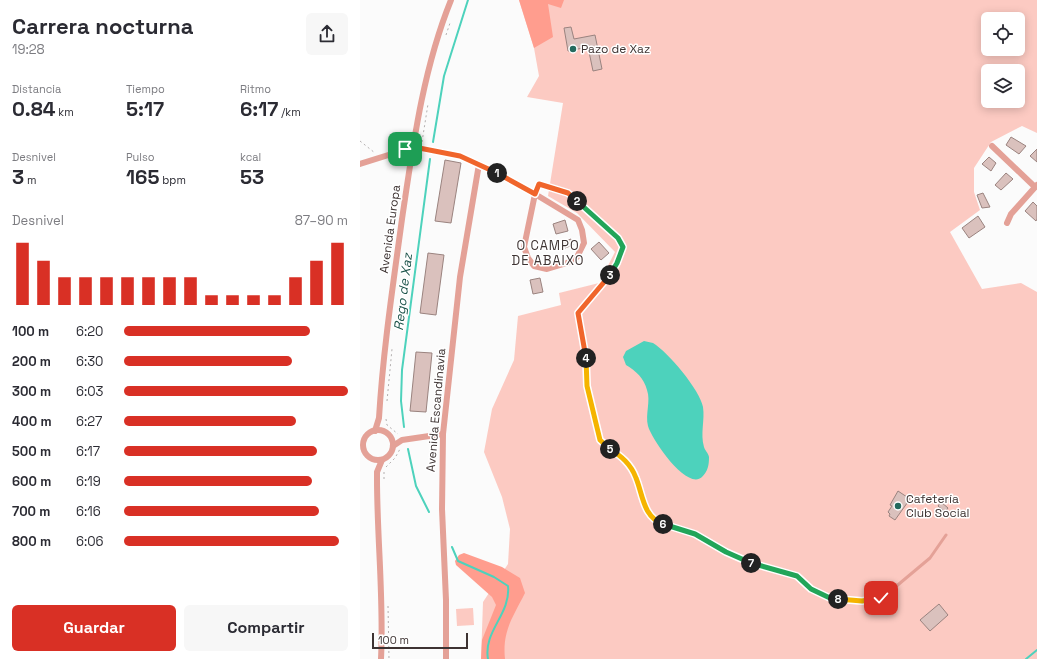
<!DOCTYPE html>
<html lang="es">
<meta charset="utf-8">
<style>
body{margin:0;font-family:"Space Grotesk",sans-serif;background:#f7f7f7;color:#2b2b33;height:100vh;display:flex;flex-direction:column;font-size:15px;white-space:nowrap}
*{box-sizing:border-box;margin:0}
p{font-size:13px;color:#7c7c81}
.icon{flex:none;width:22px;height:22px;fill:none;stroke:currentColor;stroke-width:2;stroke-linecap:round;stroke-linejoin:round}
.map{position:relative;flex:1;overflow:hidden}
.sheet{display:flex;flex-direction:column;background:#fff;width:360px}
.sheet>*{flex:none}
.fabs{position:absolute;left:621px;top:12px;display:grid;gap:8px}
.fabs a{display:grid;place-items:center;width:44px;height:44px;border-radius:6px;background:#fff;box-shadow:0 2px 10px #0003;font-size:20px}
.scale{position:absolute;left:12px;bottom:10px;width:96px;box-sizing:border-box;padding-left:4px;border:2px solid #3d3332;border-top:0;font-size:11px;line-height:14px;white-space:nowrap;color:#3d3332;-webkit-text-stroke:3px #fff;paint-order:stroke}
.pin{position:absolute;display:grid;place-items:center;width:34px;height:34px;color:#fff;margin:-17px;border-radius:8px;box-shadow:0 2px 6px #0006}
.km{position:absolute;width:20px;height:20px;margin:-10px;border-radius:50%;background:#222;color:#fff;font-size:11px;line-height:20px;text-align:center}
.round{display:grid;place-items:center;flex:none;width:42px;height:42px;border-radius:6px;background:#f7f7f7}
.head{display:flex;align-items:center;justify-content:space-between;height:68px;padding:0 12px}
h1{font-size:22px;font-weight:700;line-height:30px}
.metrics{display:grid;grid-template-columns:repeat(3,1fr);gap:6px;height:68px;padding:4px 12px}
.metrics div{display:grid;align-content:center}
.metrics b{font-size:20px;font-weight:700}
.metrics small{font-size:11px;font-weight:400}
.metrics p{font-size:11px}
.chart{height:112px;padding:8px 12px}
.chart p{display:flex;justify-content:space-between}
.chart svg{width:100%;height:72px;margin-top:4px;stroke:#d93025;stroke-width:6}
.primary-button{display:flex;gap:8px;margin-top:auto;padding:8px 12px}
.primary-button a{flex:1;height:46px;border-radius:6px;background:#d93025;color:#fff;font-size:16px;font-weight:700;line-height:46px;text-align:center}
.primary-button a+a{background:#f7f7f7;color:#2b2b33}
ul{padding:0 12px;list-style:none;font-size:13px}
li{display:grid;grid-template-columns:64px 48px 1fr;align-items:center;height:30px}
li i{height:10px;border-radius:5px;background:#d93025}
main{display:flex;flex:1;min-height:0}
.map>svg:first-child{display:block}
.green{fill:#fccac2;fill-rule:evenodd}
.forest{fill:#ff9d8e}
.water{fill:#4dd2bc}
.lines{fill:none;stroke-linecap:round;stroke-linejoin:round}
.stream{stroke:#4dd2bc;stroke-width:2}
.building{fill:#dac1bd;stroke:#9a837f}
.path{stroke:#b3afaf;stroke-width:1;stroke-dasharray:2 3;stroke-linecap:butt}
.lane{stroke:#e4a197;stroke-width:3}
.street{stroke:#e4a197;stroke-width:6}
.split-1-casing{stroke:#fff;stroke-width:8}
.split-2-casing{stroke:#fff;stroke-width:8}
.split-3-casing{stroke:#fff;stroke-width:8}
.split-4-casing{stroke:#fff;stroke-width:8}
.split-5-casing{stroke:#fff;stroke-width:8}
.split-6-casing{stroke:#fff;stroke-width:8}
.split-7-casing{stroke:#fff;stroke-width:8}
.split-8-casing{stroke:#fff;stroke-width:8}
.split-9-casing{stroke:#fff;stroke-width:8}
.split-1{stroke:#f0652b;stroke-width:5}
.split-2{stroke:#f0652b;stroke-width:5}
.split-3{stroke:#22a559;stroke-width:5}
.split-4{stroke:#f0652b;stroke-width:5}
.split-5{stroke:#f5b400;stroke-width:5}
.split-6{stroke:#f5b400;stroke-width:5}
.split-7{stroke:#22a559;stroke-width:5}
.split-8{stroke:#22a559;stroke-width:5}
.split-9{stroke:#f5b400;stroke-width:5}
.poi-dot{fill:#246a5e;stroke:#fff;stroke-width:1.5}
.labels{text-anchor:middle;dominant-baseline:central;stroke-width:3;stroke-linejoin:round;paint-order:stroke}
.poi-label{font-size:12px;fill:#3d3332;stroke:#fff;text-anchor:start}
.street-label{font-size:12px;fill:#3d3332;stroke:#fff}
.neighbourhood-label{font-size:13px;letter-spacing:1px;fill:#3d3332;stroke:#fff}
.water-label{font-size:13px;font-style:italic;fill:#1a5249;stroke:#fff}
</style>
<main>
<section class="sheet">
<div class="head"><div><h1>Carrera nocturna</h1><p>19:28</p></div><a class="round"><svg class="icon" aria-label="share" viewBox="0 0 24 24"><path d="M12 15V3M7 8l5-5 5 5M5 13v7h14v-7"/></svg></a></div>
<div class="metrics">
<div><p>Distancia</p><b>0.84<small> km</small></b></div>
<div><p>Tiempo</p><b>5:17</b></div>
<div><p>Ritmo</p><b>6:17<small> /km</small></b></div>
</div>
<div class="metrics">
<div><p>Desnivel</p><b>3<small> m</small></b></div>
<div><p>Pulso</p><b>165<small> bpm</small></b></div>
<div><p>kcal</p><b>53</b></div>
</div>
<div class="chart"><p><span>Desnivel</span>87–90 m</p>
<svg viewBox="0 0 160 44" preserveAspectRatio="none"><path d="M5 44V6M15 44V17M25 44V27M35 44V27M45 44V27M55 44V27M65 44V27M75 44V27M85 44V27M95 44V38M105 44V38M115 44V38M125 44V38M135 44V27M145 44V17M155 44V6"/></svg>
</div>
<ul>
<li><b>100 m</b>6:20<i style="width:83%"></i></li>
<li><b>200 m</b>6:30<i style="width:75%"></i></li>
<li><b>300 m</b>6:03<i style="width:100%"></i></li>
<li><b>400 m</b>6:27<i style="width:77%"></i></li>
<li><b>500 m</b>6:17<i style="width:86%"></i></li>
<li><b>600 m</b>6:19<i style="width:84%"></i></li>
<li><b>700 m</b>6:16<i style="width:87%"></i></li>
<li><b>800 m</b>6:06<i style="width:96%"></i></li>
</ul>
<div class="primary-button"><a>Guardar</a><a>Compartir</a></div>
</section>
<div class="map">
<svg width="677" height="659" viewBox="0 0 677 659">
<rect width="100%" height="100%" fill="#fbfbfb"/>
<g class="green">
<path d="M159,0h518v133l-15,-7 -31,16 -17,26v24l6,18 -30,22 32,57 39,-6 16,9v367h-556l2,-57 25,-38 2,-35 -8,-32 -18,-45 8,-43 22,-49 4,-44 43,-11 -2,-12 40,-10 16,-31 -38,-39 -29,-17 15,-93 -36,-6 12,-21 -5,-28zM628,19h30v30h-30zM628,71h30v30h-30z"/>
<path d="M113,608l1,17 -17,1 -1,-17z"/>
</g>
<g class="forest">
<path d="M159,0h45l-3,8 -13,-4 5,33 -19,11z"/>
<path d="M104,553l38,14 18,11 5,15c-12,24 -23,38 -20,66h-24l1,-19 14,-35 -4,-8 -36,-32 -1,-4 4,-6z"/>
</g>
<path class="water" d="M284,341c3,1 6,1 9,2 15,9 47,47 50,64 2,13 -3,27 1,40 1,4 4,5 5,10 0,8 -1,14 -7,20 -15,14 -50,-37 -54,-51 -3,-12 3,-25 -1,-36 -3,-12 -11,-19 -21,-25l-3,-8 3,-6z"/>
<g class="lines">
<g class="stream">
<path d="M73,142l11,-66 24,-76"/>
<path d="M44,427l-3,-26 1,-31 28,-211"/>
<path d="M48,449l8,37 13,26"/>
<path d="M92,547l6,14 36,16 14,9c3,28 -25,45 -20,73"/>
<path d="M666,659l11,-9"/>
</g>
</g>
<g class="building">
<path d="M211,27l3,12 21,-4 7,34 -9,2 -5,-24 -20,4 -4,-23z"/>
<path d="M651,137l15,9 -7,8 -13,-9z"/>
<path d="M677,149v13l-7,-6z"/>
<path d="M629,157l7,6 -5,8 -9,-7z"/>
<path d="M85,160l16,3 -10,60 -16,-2z"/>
<path d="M646,173l7,6 -12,11 -6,-5z"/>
<path d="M623,193l7,14 -8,1 -5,-13z"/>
<path d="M673,202l4,4v13l-1,2 -11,-10z"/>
<path d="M618,216l7,11 -16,11 -7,-10z"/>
<path d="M205,220l3,11 -12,3 -3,-10z"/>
<path d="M211,239l2,6 -8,3 -2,-6z"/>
<path d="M239,242l10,11 -8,7 -10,-11z"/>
<path d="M68,253l16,2 -8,60 -16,-2z"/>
<path d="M180,278l3,14 -10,2 -3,-14z"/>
<path d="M56,352l16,1 -6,59 -16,-1z"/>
<path d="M538,491l12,8 -15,21 -6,-4 1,-2 -2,-2 4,-6 -2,-1z"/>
<path d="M581,502l7,6 -3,4 -7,-6z"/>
<path d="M579,604l9,11 -18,16 -10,-11z"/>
</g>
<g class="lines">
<g class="path">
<path d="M86,35l4,-12"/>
<path d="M0,141l15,12"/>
<path d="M62,142l6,-38"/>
<path d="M27,401l5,-52"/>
<path d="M26,419l1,6 11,9"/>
<path d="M26,467l9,-9 5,-9"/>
<path d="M24,479v-7"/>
<path d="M28,606l1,53"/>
</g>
<path class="lane" d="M175,193l4,-9 29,9 50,45 5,9c-4,12 -9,23 -16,34 -9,11 -21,20 -29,32l1,14 7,32 1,27 13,54 8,8 16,10 12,19 11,35 14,11 34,12 31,17 31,14 40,10 14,13 21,10 30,2 19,-2 49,-41 16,-23"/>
<g class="street">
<path d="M632,146l43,41"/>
<path d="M0,164l54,-17 46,9 19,8 56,30 43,26 4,10 2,13 -7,14 -10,6 -20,6 -13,-3 -6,-8 -4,-11 11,-53"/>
<path d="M647,223l4,-9 26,-29"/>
<circle cx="18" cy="445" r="15"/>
<path d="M15,431l4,-13c4,-67 14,-133 23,-199 11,-74 21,-150 49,-219"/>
<path d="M33,446l9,-6 41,-6"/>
<path d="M21,659c3,-60 -4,-120 -4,-180v-7l5,-12"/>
<path d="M86,659v-59l-4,-91 1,-75 17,-157 19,-113"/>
</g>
</g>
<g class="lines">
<defs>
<path id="split-1" d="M45,149l9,-2 46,9 37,17"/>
<path id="split-2" d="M137,173l38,21 4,-10 29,9 9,8"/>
<path id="split-3" d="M217,201l41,37 5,9 -6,16 -7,12"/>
<path id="split-4" d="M226,358l-8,-45 32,-38"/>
<path id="split-5" d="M226,358l1,28 13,54 10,9"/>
<path id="split-6" d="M250,449c11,7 21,15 26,29 7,17 7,39 27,46"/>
<path id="split-7" d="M303,524l32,10 31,18 25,11"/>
<path id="split-8" d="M391,563l46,13 14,13 21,10h6"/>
<path id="split-9" d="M478,599l24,2 19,-3"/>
</defs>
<use href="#split-1" class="split-1-casing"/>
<use href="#split-2" class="split-2-casing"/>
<use href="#split-3" class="split-3-casing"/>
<use href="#split-4" class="split-4-casing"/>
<use href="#split-5" class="split-5-casing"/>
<use href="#split-6" class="split-6-casing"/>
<use href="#split-7" class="split-7-casing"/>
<use href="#split-8" class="split-8-casing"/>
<use href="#split-9" class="split-9-casing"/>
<use href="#split-1" class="split-1"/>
<use href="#split-2" class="split-2"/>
<use href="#split-3" class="split-3"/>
<use href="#split-4" class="split-4"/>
<use href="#split-5" class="split-5"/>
<use href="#split-6" class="split-6"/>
<use href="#split-7" class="split-7"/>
<use href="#split-8" class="split-8"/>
<use href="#split-9" class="split-9"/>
</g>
<g class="poi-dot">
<circle cx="213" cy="49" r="4"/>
<circle cx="538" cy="506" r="4"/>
</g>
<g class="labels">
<g class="poi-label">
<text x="221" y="49">Pazo de Xaz</text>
<text x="546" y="499">Cafetería<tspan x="546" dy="14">Club Social</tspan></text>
</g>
<g class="street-label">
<text transform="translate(30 229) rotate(-82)">Avenida Europa</text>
<text transform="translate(76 410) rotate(-85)">Avenida Escandinavia</text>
</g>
<g class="neighbourhood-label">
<text x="188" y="245">O CAMPO<tspan x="188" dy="15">DE ABAIXO</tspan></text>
</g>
<g class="water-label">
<text transform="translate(43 292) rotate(-83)">Rego de Xaz</text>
</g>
</g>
</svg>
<div class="fabs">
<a><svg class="icon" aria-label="locate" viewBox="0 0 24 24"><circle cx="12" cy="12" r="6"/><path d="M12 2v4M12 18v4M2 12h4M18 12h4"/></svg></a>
<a><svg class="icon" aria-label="layers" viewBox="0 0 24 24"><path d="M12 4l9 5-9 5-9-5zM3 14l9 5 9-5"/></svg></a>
</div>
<div class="scale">100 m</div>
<div class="pin" style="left:45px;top:149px;background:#1e9e55"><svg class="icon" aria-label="arrive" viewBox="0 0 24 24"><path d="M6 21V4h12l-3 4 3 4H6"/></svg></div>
<div class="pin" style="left:521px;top:598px;background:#d93025"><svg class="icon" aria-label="check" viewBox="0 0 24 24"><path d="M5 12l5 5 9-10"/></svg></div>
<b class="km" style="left:137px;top:173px">1</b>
<b class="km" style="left:217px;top:201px">2</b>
<b class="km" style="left:250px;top:275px">3</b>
<b class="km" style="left:226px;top:358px">4</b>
<b class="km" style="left:250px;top:449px">5</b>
<b class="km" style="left:303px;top:524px">6</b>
<b class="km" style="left:391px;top:563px">7</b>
<b class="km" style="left:478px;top:599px">8</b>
</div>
</main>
